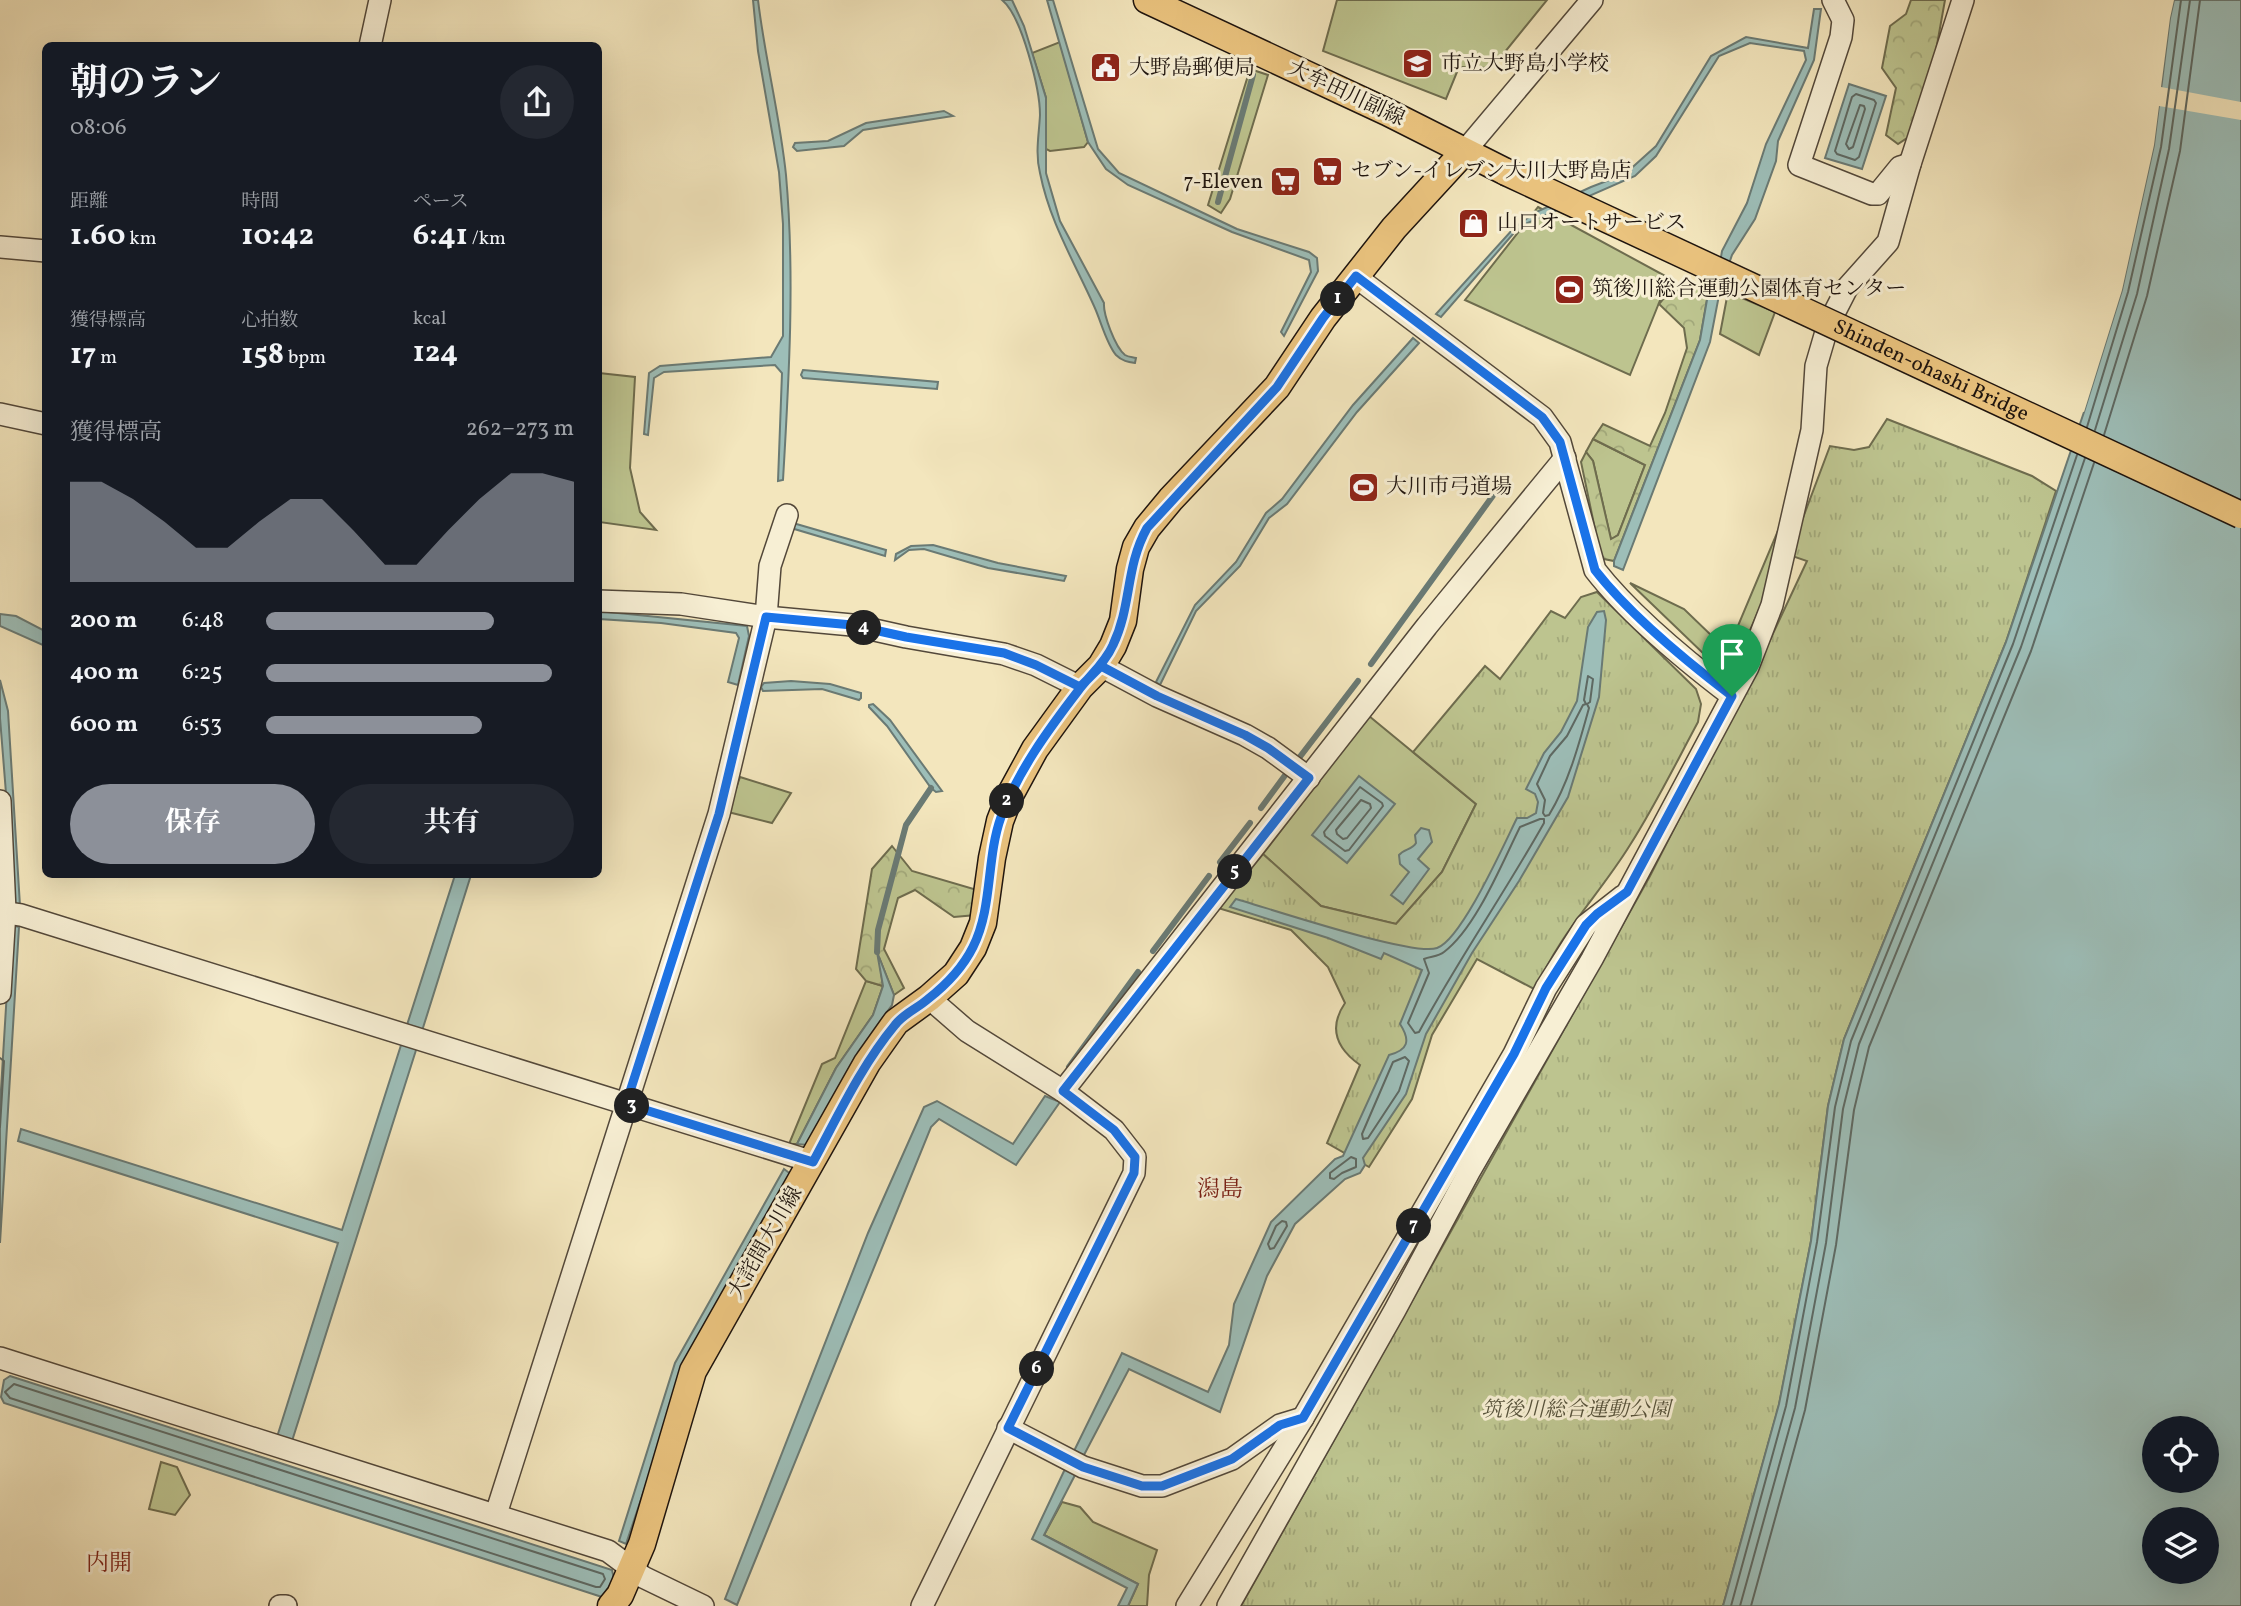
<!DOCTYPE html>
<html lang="ja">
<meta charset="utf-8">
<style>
body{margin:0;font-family:Vollkorn,"Noto Serif JP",serif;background:#242831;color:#f1f3f6;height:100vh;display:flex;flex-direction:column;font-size:26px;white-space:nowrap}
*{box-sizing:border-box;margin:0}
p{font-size:23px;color:#9ea1a6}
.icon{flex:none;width:38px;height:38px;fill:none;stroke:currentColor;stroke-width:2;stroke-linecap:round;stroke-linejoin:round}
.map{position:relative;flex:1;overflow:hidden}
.details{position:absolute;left:42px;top:42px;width:560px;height:836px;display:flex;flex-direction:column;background:#171b24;border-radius:10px;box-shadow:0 7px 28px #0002}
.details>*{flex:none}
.tools{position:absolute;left:2142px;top:1416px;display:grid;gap:14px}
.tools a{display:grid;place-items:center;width:77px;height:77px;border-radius:50%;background:#171b24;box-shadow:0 7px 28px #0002;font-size:35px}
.pin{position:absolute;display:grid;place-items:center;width:60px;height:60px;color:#fff;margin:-72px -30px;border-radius:50% 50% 50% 0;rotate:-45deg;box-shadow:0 0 7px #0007}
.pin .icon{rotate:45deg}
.km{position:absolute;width:35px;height:35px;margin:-18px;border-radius:50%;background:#222;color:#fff;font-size:19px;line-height:35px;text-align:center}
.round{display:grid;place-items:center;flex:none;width:74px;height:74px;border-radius:37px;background:#242831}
.headline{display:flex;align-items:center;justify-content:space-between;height:119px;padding:0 28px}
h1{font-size:38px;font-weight:700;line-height:52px}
.figures{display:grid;grid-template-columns:repeat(3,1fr);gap:10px;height:119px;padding:7px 28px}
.figures div{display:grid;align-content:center}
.figures b{font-size:30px;font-weight:700}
.figures small{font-size:19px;font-weight:400}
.figures p{font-size:19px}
.chart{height:196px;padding:14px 28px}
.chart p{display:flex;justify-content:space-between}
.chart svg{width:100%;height:126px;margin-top:7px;fill:#8c9099;opacity:.7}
.action{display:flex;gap:14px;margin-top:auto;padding:14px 28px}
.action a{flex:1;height:80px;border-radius:42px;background:#8c9099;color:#fff;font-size:28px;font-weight:700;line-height:80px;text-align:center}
.action a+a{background:#242831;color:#f1f3f6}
ul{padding:0 28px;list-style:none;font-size:23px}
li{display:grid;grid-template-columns:112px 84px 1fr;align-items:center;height:52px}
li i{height:18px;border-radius:9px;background:#8c9099}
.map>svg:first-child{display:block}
.green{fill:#bdc48f;stroke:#6e6c4e;stroke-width:2}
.forest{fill:url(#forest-crowns);stroke:#6e6c4e;stroke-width:2}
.park{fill:url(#park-tufts);stroke:#6e6c4e;stroke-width:2}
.water{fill:#9dbeb8;stroke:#6a7a74;stroke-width:2;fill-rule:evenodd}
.pier{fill:#f3e6bd}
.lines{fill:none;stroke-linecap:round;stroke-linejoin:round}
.shore{stroke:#5e6963;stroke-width:2}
.stream{stroke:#6a7a74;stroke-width:6}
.minor-casing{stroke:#53483a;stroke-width:24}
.major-casing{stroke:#1e140e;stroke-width:29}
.minor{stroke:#f7efd4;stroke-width:21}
.major{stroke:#eac37e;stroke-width:26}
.major-bridge-casing{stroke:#1e140e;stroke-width:29;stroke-linecap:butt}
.major-bridge{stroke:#eac37e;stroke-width:26}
.route-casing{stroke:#fff;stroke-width:14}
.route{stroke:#1a73e8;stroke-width:9}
.labels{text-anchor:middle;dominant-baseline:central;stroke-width:6;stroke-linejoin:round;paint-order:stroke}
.poi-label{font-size:21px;fill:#1e140e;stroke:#f7efd4;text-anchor:start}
.street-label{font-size:21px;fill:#1e140e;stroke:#f7efd4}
.park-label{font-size:21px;font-style:italic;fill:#56523b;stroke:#f7efd4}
.neighbourhood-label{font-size:23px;fill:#7a1f14;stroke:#f7efd4}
</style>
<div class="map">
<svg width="2241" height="1606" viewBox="0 0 2241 1606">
<defs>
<pattern id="forest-crowns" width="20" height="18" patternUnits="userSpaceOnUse" patternTransform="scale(1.75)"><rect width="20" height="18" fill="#bdc48f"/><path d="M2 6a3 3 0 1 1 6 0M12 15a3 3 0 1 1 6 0" fill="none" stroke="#a2a87a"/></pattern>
<pattern id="park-tufts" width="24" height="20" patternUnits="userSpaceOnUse" patternTransform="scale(1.75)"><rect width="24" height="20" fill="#bdc48f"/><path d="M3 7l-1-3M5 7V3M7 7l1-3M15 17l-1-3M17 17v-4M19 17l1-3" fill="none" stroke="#a2a87a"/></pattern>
</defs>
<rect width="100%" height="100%" fill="#f3e6bd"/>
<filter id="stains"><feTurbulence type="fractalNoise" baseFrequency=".00286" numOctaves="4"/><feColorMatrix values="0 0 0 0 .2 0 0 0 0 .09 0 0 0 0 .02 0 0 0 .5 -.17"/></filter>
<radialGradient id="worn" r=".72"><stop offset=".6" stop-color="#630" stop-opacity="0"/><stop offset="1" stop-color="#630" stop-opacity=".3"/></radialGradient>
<g class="green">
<path d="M1337,0h210l-55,68 -33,-1 -13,32 -123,-48z"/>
<path d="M1060,42l28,100 -4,5 -34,4 -4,-2v-51l-14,-45z"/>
<path d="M1250,69l18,6 -38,124 -9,14 -13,-8z"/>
<path d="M1538,207l131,71 -39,97 -165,-75z"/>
<path d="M1728,292l47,20 -16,43 -39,-21z"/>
<path d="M599,373l36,4 -5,91 10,44 16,18 -57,-8z"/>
<path d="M1593,439l52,26 -27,70 -7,5 -18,-79 -7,-9z"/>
<path d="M1780,526l-18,77 -25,57 -18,4 -12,-7 -77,-74 54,26 29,28 -3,8 17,7z"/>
<path d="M1369,716l107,88 -34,68 -46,52 -75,-18 -58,-52z"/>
<path d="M740,777l51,16 -19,30 -44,-11z"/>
<path d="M866,981l17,5 -10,29 -37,53 -39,76h-8l33,-80 13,-6z"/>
<path d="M161,1462l16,5 13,28 -15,20 -26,-6z"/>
<path d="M1062,1502l18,5 13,15 64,28 -8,25 -2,31h-19l10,-22 -94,-49z"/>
</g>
<g class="forest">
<path d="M1911,0h34l-10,56 -25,80 -12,8 -12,-9 10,-47 -14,-20 8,-42 16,-12z"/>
<path d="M1694,285l12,5 2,4 -8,46 -86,221 -10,-2 -4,-6 -19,-91 5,-10 7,9 18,78 7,-4 27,-70 -52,-26 10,-15 47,22 15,-33 22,-65 -3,-20 -25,-24 10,-12z"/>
<path d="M892,846l20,25 65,19 -1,25 -22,2 -39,-27 -17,8 -14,51 20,39 -10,7 -15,-38 4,29 -17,-5 -10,-12 16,-100z"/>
</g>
<g class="park">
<path d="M1887,419l145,57 24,15 -50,151 -162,397 -16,67 -17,135 -32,164 -56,201h-482l409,-730 119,-234 38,-81 -18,-6 41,-109 24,4 15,-3z"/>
<path d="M1597,592l99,97 5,15 -3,18c-22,41 -43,84 -68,123 -30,49 -73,91 -94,145l-59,-31 -45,76 -20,64 -43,68 -42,-24 33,-78c-24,-17 -32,-37 -15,-62l-17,-36 -37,-37 -73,-22 45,-54 58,52 75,18 46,-52 34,-68 -63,-52 72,-86 15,13 51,-68 14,7 16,-21z"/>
</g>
<g class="water">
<path d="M753,0h5c7,59 22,116 28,175 9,101 3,204 -3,305l-5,1 4,-108 -7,-8 -111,7 -10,6 -6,57 -4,-1 5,-61 11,-7 111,-9 12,-21v-112l-4,-52 -21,-121z"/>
<path d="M1002,0h10l12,26 22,72v75l14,48 44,82c-1,11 11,44 21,52 3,2 7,2 11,3l-1,5c-7,-1 -13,-2 -19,-8 -10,-12 -15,-34 -22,-49 -20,-45 -44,-83 -54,-133 -5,-20 -1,-38 0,-58 0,-25 -18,-99 -38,-115z"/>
<path d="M1047,0h6l45,149 21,24 118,56 72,23 8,6 1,13 -34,65 -3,-4 30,-60 -2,-12 -77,-28 -104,-47 -22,-16 -18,-27z"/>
<path d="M2174,0h67v1606h-518l56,-202 32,-163 17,-135 16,-67 162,-397 78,-230 38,-122 32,-145 16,-127zM2154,1428h53v52h-53zM2154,1519h53v53h-53z"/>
<path d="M1814,9h7l-7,51 -36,81 -2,20 -21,58 -23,36 -12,35 -10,52 -87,228 -9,-4v-5l86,-221 8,-46 10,-19 4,-24 25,-48 19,-59 40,-84 -2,-9 -54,-8 -31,13 -63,100 -21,20 -110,48 -12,10 -72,83 -5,-3 77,-85 21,-16 57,-26 34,-13 31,-28 55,-90 35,-19 62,11z"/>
<path d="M1849,84l37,12 -24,73 -37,-11z"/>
<path d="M944,111l9,5 -90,14 -19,16 -47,5 -4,-4 2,-4 33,-2 38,-18z"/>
<path d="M1413,338l6,5 -62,69 -70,92 -18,14 -29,48 -44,45 -36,74 -4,-3 39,-77 41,-43 30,-49 16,-14 71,-94z"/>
<path d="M803,370l135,12 -1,7 -134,-11 -2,-3z"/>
<path d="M793,523l93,27 -1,6 -94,-28z"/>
<path d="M933,545l65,18 68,13 -2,5 -76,-13 -64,-19 -15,1 -14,10 1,-6 15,-8z"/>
<path d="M598,611l149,15 2,10 -11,49 -10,-3 11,-44 -3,-5 -75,-10 -62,-4z"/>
<path d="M1604,611l2,9 -7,77 -31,100 -49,84 -47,72 -46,81 -20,60 -43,64 2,7 -5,8 -15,6 -50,45 -28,52 -47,136 -91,-43 -45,86 -10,-4 48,-98 86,39 21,-47 5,-41 37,-82 64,-63 8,-3 46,-101c19,-5 22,-14 11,-31l22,-54 -38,-17 -3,6 -53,-21 -98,-31 6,-8c32,9 178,58 201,49 25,-9 67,-104 80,-130h10l9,-5 2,-11 -3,-8 -9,-5 18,-36 17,-21 16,-31 11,-74 9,-15z"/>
<path d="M0,614l16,2 29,15v15l-45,-20z"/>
<path d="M0,680l8,31 12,195h-5l-15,-188z"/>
<path d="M791,681l39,3 31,9v5l-2,2 -37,-11 -59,2 -2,-4 3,-4z"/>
<path d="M873,704l17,16 52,71 -6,1 -5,-4 -44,-62 -18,-19v-2z"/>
<path d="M1359,776l36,28 -48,59 -35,-28z"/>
<path d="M1421,828l8,2 3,12 -14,17 11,10 -26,35 -12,-9 18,-23 -9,-8 -1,-9c5,-6 13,-5 17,-12l-1,-8z"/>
<path d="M455,875h16l-49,156 -15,-6z"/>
<path d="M11,925l8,2 -19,316v-137z"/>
<path d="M877,952l17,43 -2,10 -34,47 -51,93 -10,-1 39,-76 37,-53 10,-29z"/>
<path d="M402,1042l15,5 -125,394 -15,-4 61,-194 -320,-102 3,-12 321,101z"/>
<path d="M1045,1096l15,6 -44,63 -77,-46 -8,8 -194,478 -12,-6 143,-366 56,-126 13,-6 76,43z"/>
<path d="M784,1169l8,6 -104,185 -62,184 -7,-3 56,-178z"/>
<path d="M10,1376l602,194 2,9 -12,18 -598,-194 -3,-6 3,-17z"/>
<path d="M1065,1469l10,6 -31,60 94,49 -10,22h-10l9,-18 -95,-49z"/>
</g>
<path class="pier" d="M2171,0h3l-4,18 -9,69 80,15v18l-82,-14 -5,39 -32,145 -38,122 -3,-1 37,-122 33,-144 15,-127z"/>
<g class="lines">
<g class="shore">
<path d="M1856,94l18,6 2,3 -17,54 -4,3 -18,-6 -2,-3 17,-54z"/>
<path d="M1860,105l4,1 1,3 -12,38 -4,2 -3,-5z"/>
<path d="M2087,427l41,-135 33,-145 20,-147"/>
<path d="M2095,430l42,-136 32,-145 21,-149"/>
<path d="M2104,435l43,-139 33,-145 20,-151"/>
<path d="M1588,676l5,3 -3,23 -3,2 2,4c-10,36 -20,74 -40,107l-4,1 -2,-3 2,-13 -8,-16 13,-28 17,-20 16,-31 3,-1 -2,-4z"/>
<path d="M1360,787l22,16 1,3 -34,44 -4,1 -20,-15 -1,-4z"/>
<path d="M1361,800l9,4 1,4 -24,30 -4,1 -6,-5 -1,-4z"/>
<path d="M1540,819h4v4c-40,71 -86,137 -125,209l-4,1 -7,-10 21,-50 -5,-14c6,-3 14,-2 20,-7 32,-24 58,-89 76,-125z"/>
<path d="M1405,1057l4,4 -10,30 -31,47 -5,1 -1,-5 31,-72z"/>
<path d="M0,1058l4,3 -4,66"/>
<path d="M1351,1157l5,2v8l-14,6 -8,6 -4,-1v-5z"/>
<path d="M1282,1221l4,1 1,4 -13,22 -4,1 -2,-5 8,-18z"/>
<path d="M14,1384l589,190 2,5 -5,8h-4l-586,-189 -5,-6z"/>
<path d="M1731,1606l55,-200 31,-164 18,-135 16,-66 162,-397 64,-189"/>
<path d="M1740,1606l55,-198 31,-165 17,-134 16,-65 162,-397 64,-189"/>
<path d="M1751,1606l54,-196 31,-165 18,-135 15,-63 162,-396 63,-188"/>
</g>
<g class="stream">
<path d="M1218,202l35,-127"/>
<path d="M1371,664l134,-185"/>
<path d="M1299,758l59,-77"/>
<path d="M1261,808l25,-34"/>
<path d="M1220,862l30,-39"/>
<path d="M1153,951l56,-75"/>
<path d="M877,952l1,-22 28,-105 25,-37"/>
<path d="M1069,1067l69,-95"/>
</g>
<defs>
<g id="minor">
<path d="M1833,0l10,20 -2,17 -42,128 73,29h6l22,-27 10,-3"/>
<path d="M370,46l10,-46"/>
<path d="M1464,152l128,-152"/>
<path d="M0,247l46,4"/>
<path d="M1356,277l186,140 18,25 35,128c35,45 91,91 137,126"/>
<path d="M0,414l46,10"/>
<path d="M598,601l83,3 85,13 86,8 54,12 98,17 32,11 44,22"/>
<path d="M1101,666l56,30 88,39 23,13 41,30"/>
<path d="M0,801l5,110 -5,82"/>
<path d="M0,912l21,3 792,247"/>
<path d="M1063,1091l364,-465 138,-168"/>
<path d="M0,1358l608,193 35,26 60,29"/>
<path d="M1008,1428l75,39 59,19h20l70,-27 48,-34 23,-7"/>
<path d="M496,1514l223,-700 47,-197 4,-51 17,-51"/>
<path d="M280,1606h6"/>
<path d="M922,1606l212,-433 1,-16 -21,-27 -51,-39 -96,-60 -38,-33"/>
<path d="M1187,1606l116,-188 211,-364 32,-66 40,-63 37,-29"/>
<path d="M1228,1606l167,-296 74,-138 123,-213 156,-292 24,-62 40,-175 4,-64 12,-41 19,-37 41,-46 22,-78 53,-164"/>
</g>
<g id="major">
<path d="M1147,0l240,112 119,60"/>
<path d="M611,1606l9,-11 22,-51 51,-173 174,-308 29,-41 33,-24 27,-24 17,-26 10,-25 9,-65 8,-37 10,-26 25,-46 45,-62 21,-21 12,-20 10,-25 7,-52 6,-22 11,-19 24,-29 106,-112 46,-69 71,-90 70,-76"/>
</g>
</defs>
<use href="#minor" class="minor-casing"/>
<use href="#major" class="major-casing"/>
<use href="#minor" class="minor"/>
<use href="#major" class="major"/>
<defs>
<g id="major-bridge">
<path id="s1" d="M1506,172l735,343"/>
</g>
</defs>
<use href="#major-bridge" class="major-bridge-casing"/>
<use href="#major-bridge" class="major-bridge"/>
</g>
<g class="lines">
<defs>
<path id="route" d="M1732,696c-46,-35 -102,-81 -137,-126l-35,-128 -18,-25 -186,-141 -33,42 -46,69 -130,141c-22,40 -15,77 -34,117 -8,18 -23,30 -35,46 -30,39 -60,80 -77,126 -15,42 -8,90 -28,130 -10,20 -27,38 -45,52 -10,9 -25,15 -33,26 -34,41 -57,91 -82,137l-187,-58 93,-290 47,-197 86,8 54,12 98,16 32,12 44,22 21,-21 56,30 88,39 23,13 41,30 -246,313 51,39 21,27 -1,16 -126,255 75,39 59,19h20l70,-27 48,-34 23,-7 211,-364 32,-66 40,-63 11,-11 30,-22 105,-196"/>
</defs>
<use href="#route" class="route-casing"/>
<use href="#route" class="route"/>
</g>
<defs>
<symbol id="school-square" viewBox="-11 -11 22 22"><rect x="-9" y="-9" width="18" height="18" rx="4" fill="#8f2418" stroke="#f7efd4"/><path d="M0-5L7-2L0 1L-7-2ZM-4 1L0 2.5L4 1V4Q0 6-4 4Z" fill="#fff"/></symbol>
<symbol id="civic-square" viewBox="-11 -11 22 22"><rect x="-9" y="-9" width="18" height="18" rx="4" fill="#8f2418" stroke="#f7efd4"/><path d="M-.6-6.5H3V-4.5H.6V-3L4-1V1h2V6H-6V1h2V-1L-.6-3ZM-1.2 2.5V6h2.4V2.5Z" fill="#fff"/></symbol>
<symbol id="supermarket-square" viewBox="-11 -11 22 22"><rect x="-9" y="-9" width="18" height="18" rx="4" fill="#8f2418" stroke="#f7efd4"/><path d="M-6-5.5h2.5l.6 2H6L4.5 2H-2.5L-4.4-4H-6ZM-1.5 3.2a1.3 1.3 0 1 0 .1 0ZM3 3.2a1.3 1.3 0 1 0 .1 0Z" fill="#fff"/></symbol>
<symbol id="shop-square" viewBox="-11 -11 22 22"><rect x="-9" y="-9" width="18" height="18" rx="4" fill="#8f2418" stroke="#f7efd4"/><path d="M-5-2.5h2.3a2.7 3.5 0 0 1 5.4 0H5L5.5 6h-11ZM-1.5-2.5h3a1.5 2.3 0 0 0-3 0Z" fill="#fff"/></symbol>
<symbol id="stadium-square" viewBox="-11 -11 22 22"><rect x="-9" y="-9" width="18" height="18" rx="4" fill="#8f2418" stroke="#f7efd4"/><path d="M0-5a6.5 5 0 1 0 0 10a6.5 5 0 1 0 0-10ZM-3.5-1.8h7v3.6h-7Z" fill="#fff"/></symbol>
</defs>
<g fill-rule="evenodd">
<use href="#school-square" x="1400" y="46" width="35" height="35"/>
<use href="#civic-square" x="1088" y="50" width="35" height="35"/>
<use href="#supermarket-square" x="1310" y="154" width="35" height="35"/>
<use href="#supermarket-square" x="1268" y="164" width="35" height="35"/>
<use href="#shop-square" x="1456" y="206" width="35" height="35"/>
<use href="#stadium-square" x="1552" y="272" width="35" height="35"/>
<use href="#stadium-square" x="1346" y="470" width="35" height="35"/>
</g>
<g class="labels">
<g class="poi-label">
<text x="1441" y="64">市立大野島小学校</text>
<text x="1129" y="68">大野島郵便局</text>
<text x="1351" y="171">セブン-イレブン大川大野島店</text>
<text x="1263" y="182" text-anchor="end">7-Eleven</text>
<text x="1497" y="223">山口オートサービス</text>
<text x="1592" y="289">筑後川総合運動公園体育センター</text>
<text x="1386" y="487">大川市弓道場</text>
</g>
<g class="street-label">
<text transform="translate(1346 94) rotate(25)">大牟田川副線</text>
<text stroke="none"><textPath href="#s1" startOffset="469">Shinden-ohashi Bridge</textPath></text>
<text transform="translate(766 1243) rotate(-60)">大詫間大川線</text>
</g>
<g class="park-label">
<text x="1576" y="1410">筑後川総合運動公園</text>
</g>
<g class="neighbourhood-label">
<text x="1220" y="1190">潟島</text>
<text x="109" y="1564">内開</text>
</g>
</g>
<rect width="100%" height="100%" filter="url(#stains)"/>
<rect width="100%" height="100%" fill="url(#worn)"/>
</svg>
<div class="tools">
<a><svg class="icon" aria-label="locate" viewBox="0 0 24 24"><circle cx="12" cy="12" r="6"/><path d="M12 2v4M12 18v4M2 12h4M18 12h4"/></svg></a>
<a><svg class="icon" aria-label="layers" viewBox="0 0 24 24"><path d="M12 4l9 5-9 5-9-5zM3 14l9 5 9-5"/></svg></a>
</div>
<div class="pin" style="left:1732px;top:696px;background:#1e9e55"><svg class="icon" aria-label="arrive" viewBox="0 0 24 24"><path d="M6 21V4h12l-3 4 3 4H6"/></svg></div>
<b class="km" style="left:1338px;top:299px">1</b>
<b class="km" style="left:1007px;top:801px">2</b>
<b class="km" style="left:632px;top:1106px">3</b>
<b class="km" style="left:864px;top:628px">4</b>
<b class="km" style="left:1235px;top:872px">5</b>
<b class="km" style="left:1037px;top:1369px">6</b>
<b class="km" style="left:1414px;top:1226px">7</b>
<section class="details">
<div class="headline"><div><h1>朝のラン</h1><p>08:06</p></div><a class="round"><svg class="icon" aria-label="share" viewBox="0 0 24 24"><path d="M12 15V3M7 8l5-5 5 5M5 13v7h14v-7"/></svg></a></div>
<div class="figures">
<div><p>距離</p><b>1.60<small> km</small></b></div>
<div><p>時間</p><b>10:42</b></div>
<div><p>ペース</p><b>6:41<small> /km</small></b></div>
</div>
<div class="figures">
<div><p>獲得標高</p><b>17<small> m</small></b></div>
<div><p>心拍数</p><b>158<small> bpm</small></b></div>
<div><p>kcal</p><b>124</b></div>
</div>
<div class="chart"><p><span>獲得標高</span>262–273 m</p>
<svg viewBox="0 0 160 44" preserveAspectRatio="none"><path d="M0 44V9L10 9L20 15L30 23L40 32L50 32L60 23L70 15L80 15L90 26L100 38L110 38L120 26L130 15L140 6L150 6L160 9V44z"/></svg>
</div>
<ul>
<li><b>200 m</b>6:48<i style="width:74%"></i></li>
<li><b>400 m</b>6:25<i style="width:93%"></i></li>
<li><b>600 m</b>6:53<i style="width:70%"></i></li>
</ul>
<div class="action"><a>保存</a><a>共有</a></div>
</section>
</div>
